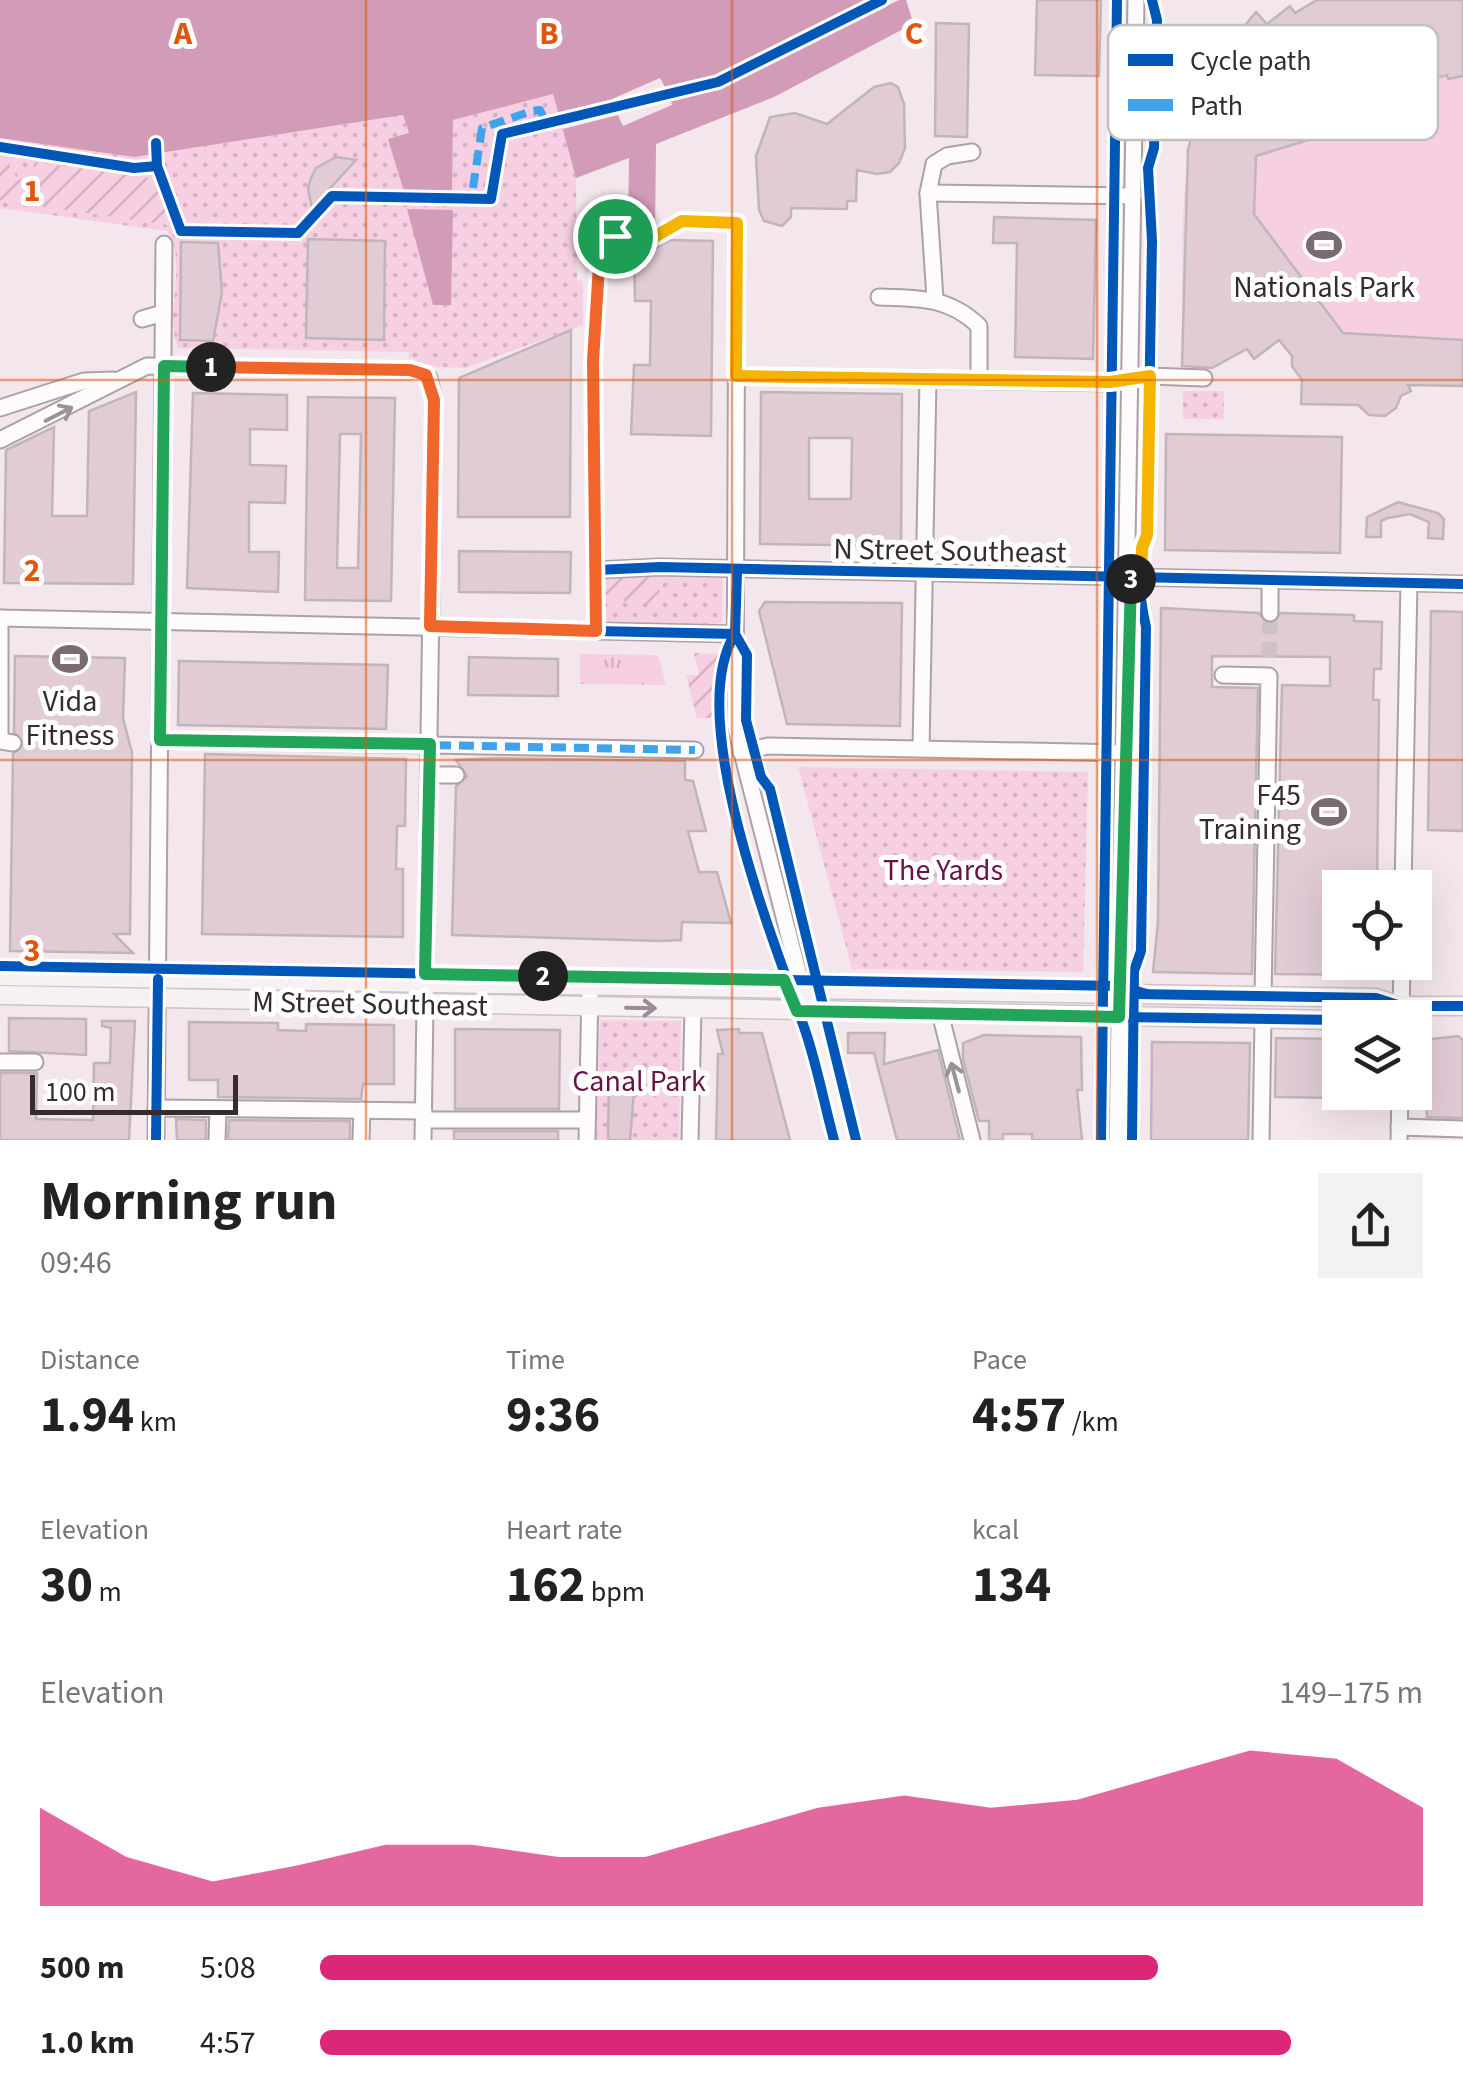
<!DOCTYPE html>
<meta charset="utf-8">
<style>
body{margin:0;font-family:"Source Sans 3",sans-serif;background:#f2f2f2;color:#222;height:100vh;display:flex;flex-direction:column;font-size:38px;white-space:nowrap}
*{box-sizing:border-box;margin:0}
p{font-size:32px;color:#767676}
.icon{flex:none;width:55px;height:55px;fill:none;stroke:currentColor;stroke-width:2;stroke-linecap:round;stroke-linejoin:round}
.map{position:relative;height:1140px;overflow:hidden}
.details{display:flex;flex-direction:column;background:#fff;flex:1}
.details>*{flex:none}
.buttons{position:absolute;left:1322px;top:870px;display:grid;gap:20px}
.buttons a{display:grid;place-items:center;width:110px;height:110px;border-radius:0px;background:#fff;box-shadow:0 10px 40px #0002;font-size:50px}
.scale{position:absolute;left:30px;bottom:25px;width:208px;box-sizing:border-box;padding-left:10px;border:5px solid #352b30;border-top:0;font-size:28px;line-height:35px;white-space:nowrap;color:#352b30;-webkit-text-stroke:8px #fff;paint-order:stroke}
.pin{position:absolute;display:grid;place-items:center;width:85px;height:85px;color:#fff;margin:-42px;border:5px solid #fff;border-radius:50%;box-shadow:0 2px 10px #0007}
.km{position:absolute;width:50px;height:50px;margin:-25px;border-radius:50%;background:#222;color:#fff;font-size:28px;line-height:50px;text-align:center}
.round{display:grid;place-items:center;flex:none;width:105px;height:105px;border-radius:0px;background:#f2f2f2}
.headline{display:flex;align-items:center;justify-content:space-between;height:170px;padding:0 40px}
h1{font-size:55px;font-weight:700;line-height:75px}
.figures{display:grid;grid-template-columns:repeat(3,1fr);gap:15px;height:170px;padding:10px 40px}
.figures div{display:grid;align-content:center}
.figures b{font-size:50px;font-weight:700}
.figures small{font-size:28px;font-weight:400}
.figures p{font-size:28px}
.chart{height:280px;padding:20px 40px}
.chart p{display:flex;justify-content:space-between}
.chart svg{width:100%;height:180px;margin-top:10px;fill:#db2777;opacity:.7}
ul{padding:0 40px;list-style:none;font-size:32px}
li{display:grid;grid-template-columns:160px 120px 1fr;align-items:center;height:75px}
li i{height:25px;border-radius:12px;background:#db2777}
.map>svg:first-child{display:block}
.grass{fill:url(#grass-tufts)}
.park{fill:url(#park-dots)}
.garden{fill:url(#garden-furrows)}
.pitch{fill:#f6cfe3}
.water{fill:#d29bb7}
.pier{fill:#f4e6ed}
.building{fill:#e1ccd6;stroke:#c0b5ba;stroke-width:2.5;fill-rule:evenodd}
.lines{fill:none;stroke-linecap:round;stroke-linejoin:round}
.minor-tunnel{stroke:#cec1c7;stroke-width:15;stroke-dasharray:15 8;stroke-linecap:butt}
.minor-casing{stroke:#aca1a7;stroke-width:19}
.major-casing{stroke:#cbc4c7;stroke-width:21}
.minor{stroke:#fdfbfc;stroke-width:15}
.major{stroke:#f7f1f4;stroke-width:18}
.quiet{stroke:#3ea3eb;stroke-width:8;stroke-dasharray:15 8;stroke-linecap:butt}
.cycleway-casing{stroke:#fff;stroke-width:16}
.cycleway{stroke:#0057b8;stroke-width:10}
.oneway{stroke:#999396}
.oneway2{stroke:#968e92}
.split-1-casing{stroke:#fff;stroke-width:20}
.split-2-casing{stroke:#fff;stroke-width:20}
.split-3-casing{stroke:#fff;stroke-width:20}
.split-4-casing{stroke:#fff;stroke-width:20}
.split-1{stroke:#f0652b;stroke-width:12}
.split-2{stroke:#22a559;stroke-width:12}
.split-3{stroke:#22a559;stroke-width:12}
.split-4{stroke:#f5b400;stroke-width:12}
.grid{fill:none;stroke:#df570e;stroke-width:2.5;stroke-opacity:0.55}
.labels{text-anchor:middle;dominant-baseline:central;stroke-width:10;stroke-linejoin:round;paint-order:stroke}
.poi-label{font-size:30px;fill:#352b30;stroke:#fff}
.street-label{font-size:30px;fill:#352b30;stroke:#fff}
.park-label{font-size:30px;fill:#681247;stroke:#fff}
.key{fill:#fff;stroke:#c2bfc1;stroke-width:2.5}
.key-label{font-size:28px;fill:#352b30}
.grid-label{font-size:32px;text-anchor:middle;font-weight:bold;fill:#df570e;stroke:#fff;stroke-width:10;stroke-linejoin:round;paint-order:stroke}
</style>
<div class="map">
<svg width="1463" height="1140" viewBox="0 0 1463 1140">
<defs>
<pattern id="grass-tufts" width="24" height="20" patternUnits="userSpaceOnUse" patternTransform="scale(2.5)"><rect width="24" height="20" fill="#f6cfe3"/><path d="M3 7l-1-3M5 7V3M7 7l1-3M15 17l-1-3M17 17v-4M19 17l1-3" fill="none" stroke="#d4b2c3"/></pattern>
<pattern id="park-dots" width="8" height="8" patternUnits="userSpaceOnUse" patternTransform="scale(2.5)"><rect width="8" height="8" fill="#f6cfe3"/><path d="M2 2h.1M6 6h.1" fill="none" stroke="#d4b2c3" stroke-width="1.8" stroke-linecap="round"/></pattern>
<pattern id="garden-furrows" width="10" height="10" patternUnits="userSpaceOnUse" patternTransform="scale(2.5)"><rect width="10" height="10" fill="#f6cfe3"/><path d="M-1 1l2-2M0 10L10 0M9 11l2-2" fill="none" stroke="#d4b2c3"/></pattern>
</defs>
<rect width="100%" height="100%" fill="#f4e6ed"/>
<path class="grass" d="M580,654l78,1 8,30 -86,-1z"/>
<g class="park">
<path d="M553,94l23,84 1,102 6,1v44l-118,43 -29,-1 -27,-9v-6l-231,-4c-15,-36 11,-83 -11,-117l-167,-23v-70l134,19 269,-42 6,18 -21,6 64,57 1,-76z"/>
<rect x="1183" y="391" width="41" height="28"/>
<path d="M613,570l110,8 -1,43 -9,5 -105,-3 -6,-10 3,-38z"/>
<path d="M798,767l290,5 -5,200 -231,-3z"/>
<path d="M600,1020l81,1 -2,119h-83z"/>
</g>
<g class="garden">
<path d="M0,159l9,5 9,16 15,-5 1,-13 117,16 23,48 -174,-26z"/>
<path d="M654,571l9,33 -38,-1 -2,-5 -21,4 3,-27z"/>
<path d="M694,653l27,1 -2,64h-22l-11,-43h13z"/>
</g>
<path class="pitch" d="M1313,0h150v386l-54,-1 2,6 -10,5c-4,16 -16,24 -32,19l-12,-10 -56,-1 1,-24 -10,-14v-11l-13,-15 -25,19 -7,-10 -35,19 -30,-1c4,-121 -18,-261 74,-356l11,12 23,-17 5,7z"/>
<g class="water">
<path d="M0,0h906l6,19 -3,7 -135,71 -118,47 -1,86h-27l1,-72 -53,20 -23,-84 -100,26 -1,77 -47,-2 -17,-56 21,-6 -6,-18 -269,42 -134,-19z"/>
<path d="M407,209l46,1 -2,95h-18z"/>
</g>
<path class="pier" d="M871,0h28l-178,88 -50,13 1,4 -49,21 -5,-11 -55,14 -4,-12 54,-14 -1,-4 48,-21 6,11 50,-13z"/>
<g class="building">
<path d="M1037,0h64l-2,76 -64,-1z"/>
<path d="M1317,0h146v76l-15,3 -1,-4 -75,21 -51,31 -6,11 -59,18 -2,58 89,119 120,7v46l-55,-1 3,6 -10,5 -5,12 -11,8 -16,-1 -11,-10 -57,-1 1,-24 -10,-14v-10l-13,-16 -25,19 -7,-10 -35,19 -30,-2 6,-216 14,-57 17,-35 37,-46 11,12 23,-18 5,7z"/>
<path d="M936,23l33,1 -2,113 -32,-1z"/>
<path d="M891,83l7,4 6,17 1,44 -6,15 -9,9 -13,2 -20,-4 -1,31h-9v8l-56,-1v9l-9,9 -18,-5 -5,-11 -3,-54 14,-39 25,-4 32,11 47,-37z"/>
<path d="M336,157l20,3 -44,48 -4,-19 3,-11 5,-10z"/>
<path d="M994,217l102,3 -3,139 -78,-2 2,-114h-24z"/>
<path d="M308,239l77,2 -1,99 -78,-2z"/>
<path d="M671,240l42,1 -2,195 -80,-2 3,-69h16l1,-64h-16l-1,-54h23z"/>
<path d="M181,242l37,1 4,49 -9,49 -33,-1z"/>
<path d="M571,330l-1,187h-112l1,-139z"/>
<path d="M136,392l-3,192 -129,-1 2,-133 48,-23 -2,89h35l2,-105z"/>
<path d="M761,392l141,2 -1,152 -141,-2zM809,438h43l-1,61h-42z"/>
<path d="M193,393l94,2v35l-37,-1v36l36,1 -1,37 -36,-1v50h30l-1,40 -91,-4z"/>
<path d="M308,397l87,1 -4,203 -86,-1zM340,434h21l-3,134h-21z"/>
<path d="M1166,434l176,3 -2,116 -175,-3z"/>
<path d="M1398,502l40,11 6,6 -1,20 -15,-1 1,-16 -19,-8 -22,4 -7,3v16h-15l1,-20z"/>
<path d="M459,551l112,1 -1,41 -111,-1z"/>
<path d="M765,602l137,1 -2,123 -113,-2 -28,-113z"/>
<path d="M1161,608l98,5 10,11 12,-11 73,2v6l28,1 -1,47h-7l-1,31h6l-2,188h-37v74h36v13l-101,-1 7,-289 48,1v-29l-118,-1v31l46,1 -6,286 -99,-2 5,-51z"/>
<path d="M1431,611l32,1v219l-35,-1z"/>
<path d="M15,656l110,2 -2,60 9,35 -2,181h-16l19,19 -123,-2 3,-197 11,-10 -10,-12z"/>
<path d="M469,657l89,2v37l-90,-1z"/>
<path d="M179,661l209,4 -2,64 -208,-4z"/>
<path d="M205,754l201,5 -1,67h-8l-1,43h7v68l-201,-3z"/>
<path d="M497,758l188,3v19l8,1 13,50h-18l11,41h18l14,51 -49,-1 -1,18 -21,1 -208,-6 4,-149 11,-10 -11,-16z"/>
<path d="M9,1018l77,1v36l-77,-4z"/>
<path d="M102,1021h33l-6,119h-129v-67h37l-1,46 57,1 1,-57h16l1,-35 -9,-2z"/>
<path d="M189,1022l89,1v7l28,1v-7l88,1v59h-31l-2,15 -143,-2v-17h-29z"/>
<path d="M455,1029l105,1 -1,79h-104z"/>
<path d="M739,1029v4h23l28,107h-74l2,-86h5l-6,-24z"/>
<path d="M848,1033h37l-1,31 54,-14 22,90h-63l-23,-87h-26z"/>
<path d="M984,1035l97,2 1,53h-5l5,50h-50v-6h-29v6h-14v-19h-10l-16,-62v-16z"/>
<path d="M1458,1036l5,4v78l-36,-1 -5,-77z"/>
<path d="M1276,1038l64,1v59l-65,-1z"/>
<path d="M1152,1042l98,1 -2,97h-97z"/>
<path d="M609,1078h13v9l12,4 -4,49h-22z"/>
<path d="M176,1119l30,1v20h-29z"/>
<path d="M229,1120l121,1v19h-122z"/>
<rect x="454" y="1131" width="104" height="9"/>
</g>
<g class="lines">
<path class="minor-tunnel" d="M1269,657l1,-44"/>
<defs>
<g id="minor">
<path d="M928,193l205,3"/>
<path d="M879,297c40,1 70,0 100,29v54"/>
<path d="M935,299l-7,-106 6,-29 13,-8 25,-4"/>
<path d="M142,319l21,-6"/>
<path d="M736,376l374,7 39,-7 55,2"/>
<path d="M0,408l84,-27 29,-1"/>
<path d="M0,440l147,-74 268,5 14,7 5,22 -11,740"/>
<path d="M597,570l63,-3 803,17"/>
<path d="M1270,613v-32"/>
<path d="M0,618l735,16"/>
<path d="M0,618v123l13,2"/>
<path d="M596,631l-3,-270 7,-111 15,-14h41l26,-15 55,2 -2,502 68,266"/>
<path d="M1223,675l46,1 -6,320"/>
<path d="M160,740l535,10"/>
<path d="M921,749l7,-370"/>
<path d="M741,752l27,-6 358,7"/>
<path d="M429,775h27"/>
<path d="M1403,888l6,-305"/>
<path d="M940,1013l32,127"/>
<path d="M1401,1018l1,-56"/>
<path d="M0,1062h35"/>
<path d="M156,1108l268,3"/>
<path d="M424,1120h163"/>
<path d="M1399,1127l64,2"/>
<path d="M156,1140l8,-896"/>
<path d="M217,1140l1,-31"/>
<path d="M361,1140l1,-30"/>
<path d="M587,1140l3,-152"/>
<path d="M690,1140l3,-131"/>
<path d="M1117,1140l19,-1140"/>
<path d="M1261,1140l2,-121"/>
<path d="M1399,1140l1,-48"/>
</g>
<g id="major">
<path d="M0,976l1376,22 25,8h62"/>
<path d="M0,995l1340,25"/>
<path d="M805,1000l37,140"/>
</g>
</defs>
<use href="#minor" class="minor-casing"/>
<use href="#major" class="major-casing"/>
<use href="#minor" class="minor"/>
<use href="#major" class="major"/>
<g class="quiet">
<path d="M473,188l9,-60 50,-17 8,-1 3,6"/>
<path d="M160,740l535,10"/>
<path d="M425,980l4,-205"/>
</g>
<defs>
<g id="cycleway">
<path d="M156,143l1,23 24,65 117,2 34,-37 159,3 11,-65 216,-52 164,-82"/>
<path d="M0,147l134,21 23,-2"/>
<path d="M737,572l-2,62 12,21 -1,65 15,57 9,12 86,351"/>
<path d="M735,634l-139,-3 1,-61 63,-3 803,17"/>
<path d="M735,634c-52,83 39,307 70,396 12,35 19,73 29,110"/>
<path d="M0,966l1119,20 28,8"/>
<path d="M1134,994l242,4 25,8h62"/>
<path d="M1119,1017l221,3"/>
<path d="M156,1140l2,-161"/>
<path d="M1101,1140l16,-1140"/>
<path d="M1132,1140l2,-169 7,-20 5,-324c-6,-27 -12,-65 1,-92l5,-294 -4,-73 6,-20 3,-128 -5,-20"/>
</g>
</defs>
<use href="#cycleway" class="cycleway-casing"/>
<use href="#cycleway" class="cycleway"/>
</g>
<defs><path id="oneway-shaft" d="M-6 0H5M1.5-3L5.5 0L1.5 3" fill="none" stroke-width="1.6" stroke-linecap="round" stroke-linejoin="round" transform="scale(2.5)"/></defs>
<g class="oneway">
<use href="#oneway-shaft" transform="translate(59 414) rotate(-27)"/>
<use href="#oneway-shaft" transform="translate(955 1077) rotate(-105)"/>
</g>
<use class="oneway2" href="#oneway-shaft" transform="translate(641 1008) rotate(1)"/>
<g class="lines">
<defs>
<path id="split-1" d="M211,367l199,3 16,5 8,25 -4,226 166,5 -3,-270 7,-111 15,-14"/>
<path id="split-2" d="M211,367l-47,-1 -4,374 270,4 -5,230 118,2"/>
<path id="split-3" d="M543,976l241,4 13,31 322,6 12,-438"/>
<path id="split-4" d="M615,236h41l26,-15 55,2 -1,153 374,6 40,-6 -3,159 -5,13 -1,31h-10"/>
</defs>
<use href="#split-1" class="split-1-casing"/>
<use href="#split-2" class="split-2-casing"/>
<use href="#split-3" class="split-3-casing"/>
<use href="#split-4" class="split-4-casing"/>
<use href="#split-1" class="split-1"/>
<use href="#split-2" class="split-2"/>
<use href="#split-3" class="split-3"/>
<use href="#split-4" class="split-4"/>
</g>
<path class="grid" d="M366,0v1140M732,0v1140M1097,0v1140M0,380h1463M0,760h1463"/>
<defs>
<symbol id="stadium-bare" viewBox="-9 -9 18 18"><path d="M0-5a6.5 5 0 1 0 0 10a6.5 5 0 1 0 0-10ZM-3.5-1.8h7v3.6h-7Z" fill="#786c72" stroke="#fff" stroke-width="2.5" paint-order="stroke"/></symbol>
</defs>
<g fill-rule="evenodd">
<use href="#stadium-bare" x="1299" y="220" width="50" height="50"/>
<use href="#stadium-bare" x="45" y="634" width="50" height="50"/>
<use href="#stadium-bare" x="1304" y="787" width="50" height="50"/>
</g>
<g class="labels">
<g class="poi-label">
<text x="1324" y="287">Nationals Park</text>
<text x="70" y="701">Vida<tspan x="70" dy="34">Fitness</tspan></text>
<text x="1301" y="795" text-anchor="end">F45<tspan x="1301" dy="34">Training</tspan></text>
</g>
<g class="street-label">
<text transform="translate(950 551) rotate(1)">N Street Southeast</text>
<text transform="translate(370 1004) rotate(1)">M Street Southeast</text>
</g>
<g class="park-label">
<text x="943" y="870">The Yards</text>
<text x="639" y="1081">Canal Park</text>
</g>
</g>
<rect x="1108" y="25" width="330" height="115" rx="15" class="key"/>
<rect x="1128" y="54" width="45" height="12" fill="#0057b8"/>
<rect x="1128" y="99" width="45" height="12" fill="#3ea3eb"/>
<g class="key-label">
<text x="1190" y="70">Cycle path</text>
<text x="1190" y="115">Path</text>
</g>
<g class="grid-label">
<text x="183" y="44">A</text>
<text x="549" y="44">B</text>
<text x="914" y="44">C</text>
<text x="32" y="201">1</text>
<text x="32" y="581">2</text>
<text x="32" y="961">3</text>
</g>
</svg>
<div class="buttons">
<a><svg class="icon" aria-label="locate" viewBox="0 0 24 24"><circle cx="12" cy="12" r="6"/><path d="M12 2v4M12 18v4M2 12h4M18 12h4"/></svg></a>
<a><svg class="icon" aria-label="layers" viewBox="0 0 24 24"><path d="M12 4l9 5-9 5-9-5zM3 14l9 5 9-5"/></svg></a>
</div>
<div class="scale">100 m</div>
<div class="pin" style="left:615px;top:236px;background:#1e9e55"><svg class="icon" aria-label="arrive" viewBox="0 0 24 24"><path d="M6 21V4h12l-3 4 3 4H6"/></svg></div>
<b class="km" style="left:211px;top:367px">1</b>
<b class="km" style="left:543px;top:976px">2</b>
<b class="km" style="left:1131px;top:579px">3</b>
</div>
<section class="details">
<div class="headline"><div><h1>Morning run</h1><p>09:46</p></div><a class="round"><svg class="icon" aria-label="share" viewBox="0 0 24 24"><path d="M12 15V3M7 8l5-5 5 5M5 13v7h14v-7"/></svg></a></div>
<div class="figures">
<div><p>Distance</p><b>1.94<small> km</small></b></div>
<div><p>Time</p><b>9:36</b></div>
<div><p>Pace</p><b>4:57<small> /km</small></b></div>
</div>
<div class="figures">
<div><p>Elevation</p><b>30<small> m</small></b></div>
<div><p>Heart rate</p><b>162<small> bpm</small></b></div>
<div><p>kcal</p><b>134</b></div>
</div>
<div class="chart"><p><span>Elevation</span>149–175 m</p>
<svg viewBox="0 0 160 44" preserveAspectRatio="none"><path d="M0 44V20L10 32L20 38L30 34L40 29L50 29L60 32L70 32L80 26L90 20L100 17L110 20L120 18L130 12L140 6L150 8L160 20V44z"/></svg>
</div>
<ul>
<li><b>500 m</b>5:08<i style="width:76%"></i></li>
<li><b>1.0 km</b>4:57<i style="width:88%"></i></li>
</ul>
</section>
